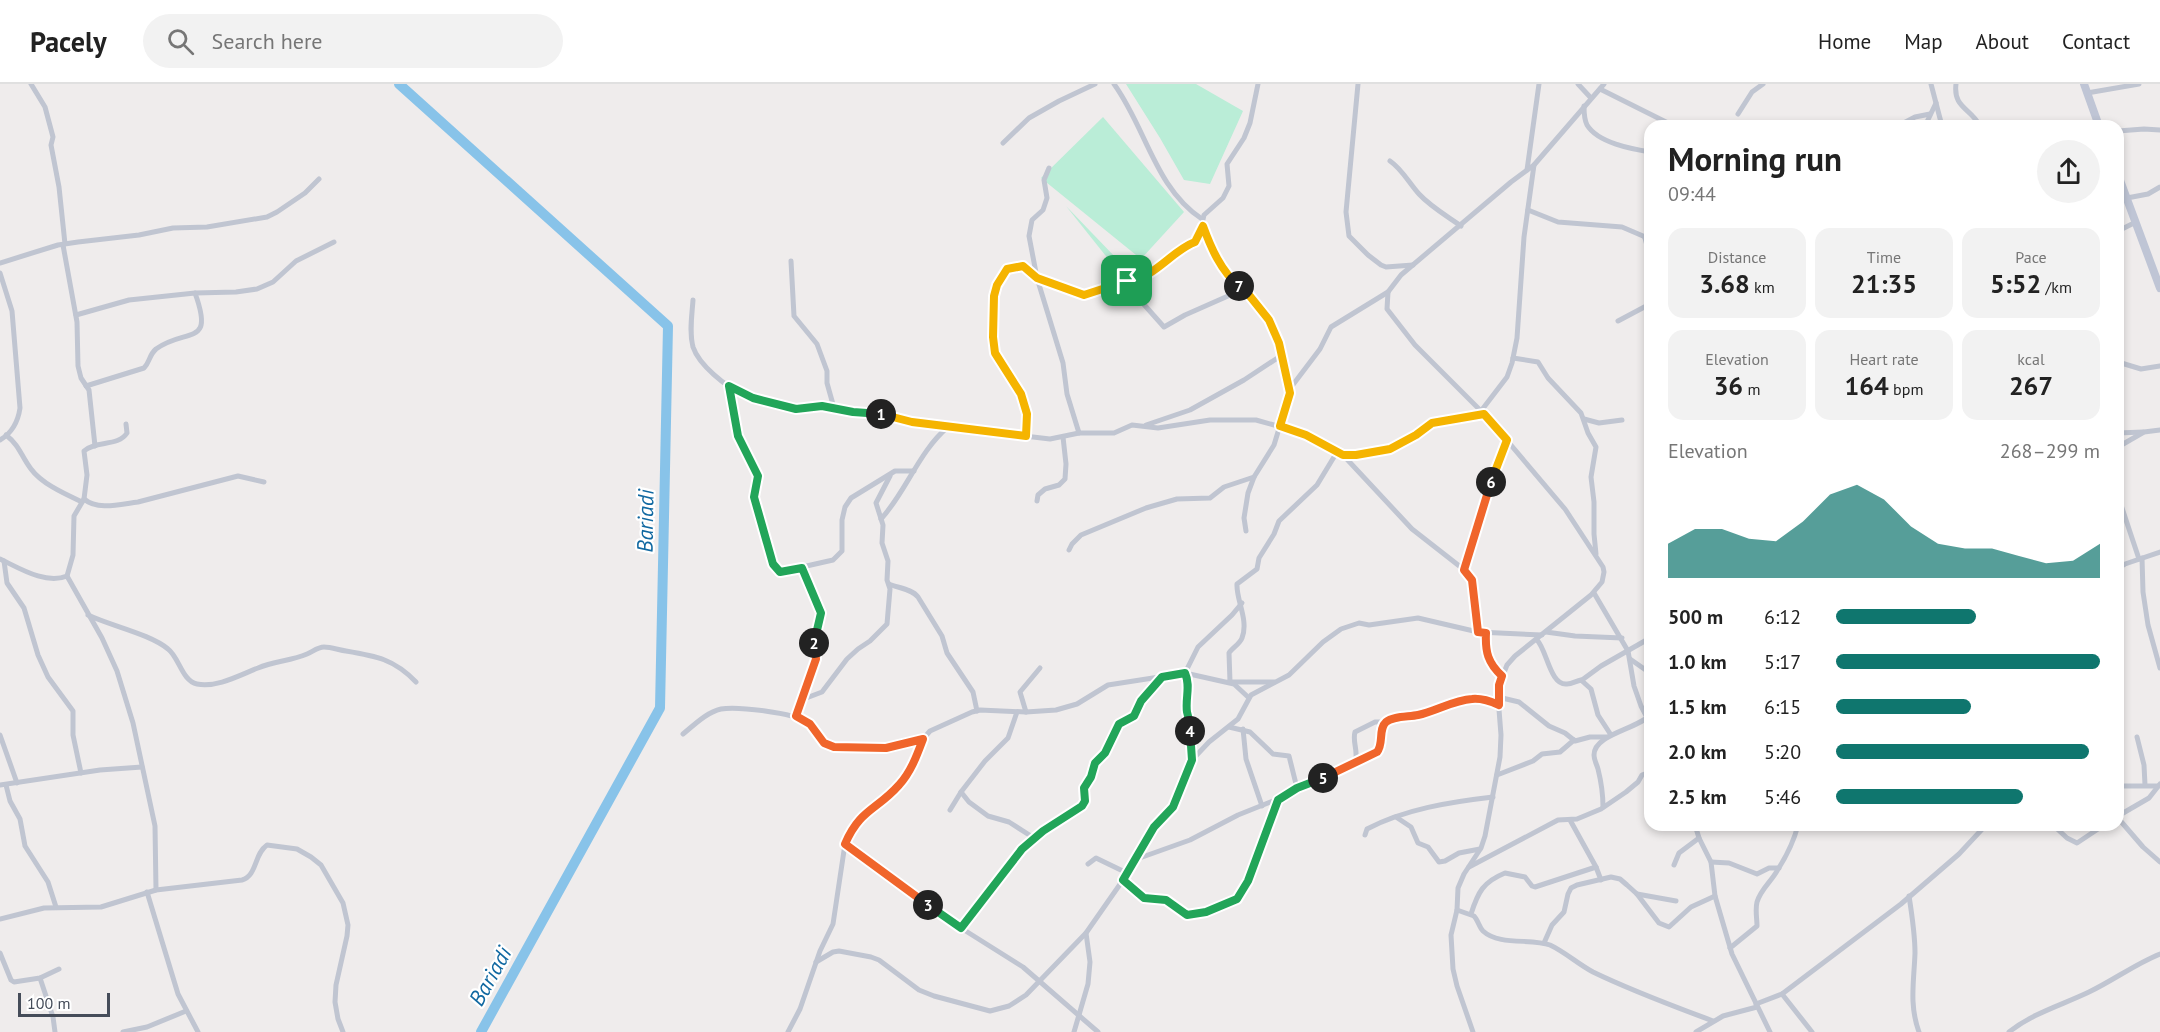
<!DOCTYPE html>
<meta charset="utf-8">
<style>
body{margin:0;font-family:"PT Sans",sans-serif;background:#f2f2f2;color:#222;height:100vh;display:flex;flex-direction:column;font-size:22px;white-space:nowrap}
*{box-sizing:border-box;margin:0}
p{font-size:20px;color:#767676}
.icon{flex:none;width:33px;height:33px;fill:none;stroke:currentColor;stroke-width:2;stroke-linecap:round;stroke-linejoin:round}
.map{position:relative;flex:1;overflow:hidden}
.panel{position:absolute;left:1644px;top:36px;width:480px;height:711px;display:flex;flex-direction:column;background:#fff;border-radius:18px;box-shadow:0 3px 9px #0003}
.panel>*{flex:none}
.scale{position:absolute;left:18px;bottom:15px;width:92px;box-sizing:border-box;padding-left:6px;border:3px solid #454c59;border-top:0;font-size:16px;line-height:21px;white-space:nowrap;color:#454c59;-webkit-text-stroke:4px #fff;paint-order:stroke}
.pin{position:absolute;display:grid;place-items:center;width:51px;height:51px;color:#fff;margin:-26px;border-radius:12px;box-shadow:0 3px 9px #0006}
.km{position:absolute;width:30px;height:30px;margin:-15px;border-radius:50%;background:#222;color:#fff;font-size:16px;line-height:30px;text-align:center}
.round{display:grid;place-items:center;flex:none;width:63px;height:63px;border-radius:32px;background:#f2f2f2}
.summary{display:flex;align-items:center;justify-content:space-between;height:102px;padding:0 24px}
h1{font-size:33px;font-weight:700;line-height:45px}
.figures{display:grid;grid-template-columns:repeat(3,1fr);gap:9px;height:102px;padding:6px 24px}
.figures div{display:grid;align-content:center;border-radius:15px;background:#f2f2f2;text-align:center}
.figures b{font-size:26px;font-weight:700}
.figures small{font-size:16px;font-weight:400}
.figures p{font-size:16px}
.chart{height:168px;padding:12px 24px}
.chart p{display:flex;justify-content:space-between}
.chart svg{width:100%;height:108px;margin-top:6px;fill:#0f766e;opacity:.7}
ul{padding:0 24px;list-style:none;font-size:20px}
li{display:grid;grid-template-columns:96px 72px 1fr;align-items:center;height:45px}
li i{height:15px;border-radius:8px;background:#0f766e}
header{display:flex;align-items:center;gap:36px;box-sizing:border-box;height:84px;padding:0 30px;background:#fff;border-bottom:2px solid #e0e0e0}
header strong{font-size:28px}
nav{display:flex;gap:33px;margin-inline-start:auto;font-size:21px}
.search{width:420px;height:54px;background:#f2f2f2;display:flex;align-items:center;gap:15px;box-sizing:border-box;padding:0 21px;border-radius:33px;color:#767676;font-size:22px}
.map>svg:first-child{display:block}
.green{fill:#baedd7}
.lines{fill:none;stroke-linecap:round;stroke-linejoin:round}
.river{stroke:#88c3e9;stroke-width:10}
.street{stroke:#c0c5d1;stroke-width:5}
.secondary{stroke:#bfc5d5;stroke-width:8}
.split-1-casing{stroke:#fff;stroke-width:12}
.split-2-casing{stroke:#fff;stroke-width:12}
.split-3-casing{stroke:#fff;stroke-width:12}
.split-4-casing{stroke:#fff;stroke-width:12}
.split-5-casing{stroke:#fff;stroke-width:12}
.split-6-casing{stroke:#fff;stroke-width:12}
.split-7-casing{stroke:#fff;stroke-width:12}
.split-8-casing{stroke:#fff;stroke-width:12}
.split-1{stroke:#f5b400;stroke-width:8}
.split-2{stroke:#22a559;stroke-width:8}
.split-3{stroke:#f0652b;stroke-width:8}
.split-4{stroke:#22a559;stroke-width:8}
.split-5{stroke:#22a559;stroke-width:8}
.split-6{stroke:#f0652b;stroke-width:8}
.split-7{stroke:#f5b400;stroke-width:8}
.split-8{stroke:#f5b400;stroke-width:8}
.labels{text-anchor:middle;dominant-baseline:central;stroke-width:4.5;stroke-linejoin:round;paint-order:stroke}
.water-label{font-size:22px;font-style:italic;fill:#1068a1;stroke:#fff}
</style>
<header>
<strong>Pacely</strong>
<div class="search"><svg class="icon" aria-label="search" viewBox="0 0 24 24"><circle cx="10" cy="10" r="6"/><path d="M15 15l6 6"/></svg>Search here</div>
<nav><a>Home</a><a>Map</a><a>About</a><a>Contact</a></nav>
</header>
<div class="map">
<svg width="2160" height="948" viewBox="0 0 2160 948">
<rect width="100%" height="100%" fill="#efecec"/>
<g class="green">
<path d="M1126,0h70l47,27 -33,73 -26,-4 -24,-42z"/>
<path d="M1103,33l81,95 -43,47 -100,-81z"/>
<path d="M1066,122l51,53 2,7 -2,4z"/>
</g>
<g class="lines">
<path class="river" d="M399,0l269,242 -8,382 -179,324"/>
<g class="street">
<path d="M31,0l14,23 8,30 -2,8 8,42 6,57"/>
<path d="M1114,0c32,44 41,104 88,135"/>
<path d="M1258,0l-8,39 -6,15 -17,26 2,22 -6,12 -19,17 -2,9 7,18 16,29 24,24 25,35 16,63"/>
<path d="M1358,0l-12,128 3,24 19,19 13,10 5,2 27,-2"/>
<path d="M1578,0l13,14"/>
<path d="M1931,0l11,42"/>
<path d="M1956,0c-3,24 15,24 24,42"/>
<path d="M1600,5l74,37"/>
<path d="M2087,9l52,-9"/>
<path d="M1584,22c0,7 0,13 3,19 11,18 45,24 63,27"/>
<path d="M1738,30l14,-22 11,-8"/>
<path d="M1898,42l17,-9 15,-3"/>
<path d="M1925,42l11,-23"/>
<path d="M2118,47l26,-2 16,1"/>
<path d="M1003,59l26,-25 30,-17 36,-17"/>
<path d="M1390,77c12,8 19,22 29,33 12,13 28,22 42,32"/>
<path d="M1049,84l-5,12 3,18 -4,12 -11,10 -3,16 8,42 26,85 4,31 12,39"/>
<path d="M1527,86l12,-86"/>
<path d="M2127,114l21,-4 12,-7"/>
<path d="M1528,126l30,12 64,5 28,12"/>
<path d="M2118,147l18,-9"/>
<path d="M1645,154l5,19"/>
<path d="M63,161l14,77 1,44 3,12 8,12 6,56"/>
<path d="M791,177l3,55 23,28 10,27v12l7,25"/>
<path d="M0,179l58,-18 20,-3 61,-7 34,-7 34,-1 60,-10 10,-5 28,-19 14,-14"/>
<path d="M0,189l12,38 8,97c-2,14 -8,25 -20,32"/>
<path d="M1127,197l13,19 24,27 21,-12 43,-19 3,-7 -2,-12"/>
<path d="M693,216c-1,15 -4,32 0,47 6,18 33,40 50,47 15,8 33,8 49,14l8,1 22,-3 31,6 24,1 35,9 36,5 102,12 29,-6h35l18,-8 26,3 52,-8h46l50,14 37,21 69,74 55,43c12,16 8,41 11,60"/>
<path d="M76,231l53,-15 66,-7 41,-1 21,-3 16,-7 23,-21 38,-19"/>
<path d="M1618,237l32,-17"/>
<path d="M1513,274l25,4 10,16 33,35 7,20 8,14 -5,30 3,25v32l2,20"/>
<path d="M2118,278l23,7 19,-3"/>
<path d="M86,302l58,-18c6,-6 5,-13 12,-19 30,-22 59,-1 39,-56"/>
<path d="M729,302l9,51 20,39 -3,21 11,46 7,21 7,8 53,-12 9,-9v-31l3,-13 6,-9 44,-27h19"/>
<path d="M1481,327l26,-34 5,-14 5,-25 7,-101 10,-72"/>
<path d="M1584,335l15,4 23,-3"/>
<path d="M1146,341l44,-15 54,-30 38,-25"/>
<path d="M2118,349l25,-1"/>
<path d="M6,351c14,11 15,21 25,34 11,15 34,25 51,33"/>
<path d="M1025,352l2,-22 -6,-20 -23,-36 -4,-10v-52l3,-11 10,-16 16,-3 14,12 34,14 16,2 36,-13 21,-4 40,-31 11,-4 8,-15"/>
<path d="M2118,363l26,-15 16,-2"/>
<path d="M1343,371h13l34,-6 26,-14 16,-12 52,-9"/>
<path d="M2118,412l21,63"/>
<path d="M84,415c14,12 37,5 54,3l100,-26 26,6"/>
<path d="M1037,417l1,-6 7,-6 14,-4 6,-6 1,-15 -3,-27"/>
<path d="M881,435c25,-27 38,-68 67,-92"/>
<path d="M1246,447l-2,-13 4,-25 6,-16 20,-32 18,-59 28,-37 11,-22 57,-35"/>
<path d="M1069,466l3,-6 9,-9 65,-27 31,-9 33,-1 14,-11 30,-10"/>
<path d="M2142,474l1,34 5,33 12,43"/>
<path d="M0,475c19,9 46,26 67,17l6,-21 1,-39 10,-17 3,-24 -3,-24c12,-11 34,-4 43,-18l-1,-9"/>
<path d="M4,477l3,22 17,25 14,47 10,22 25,34v24l8,38"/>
<path d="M2118,484l7,-4 35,-12"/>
<path d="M1463,485l25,-80 19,-49"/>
<path d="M67,492l35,62 15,33 16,52 22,103 1,64"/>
<path d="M889,500c9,4 23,5 29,13l24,39 5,17 26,39 4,19"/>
<path d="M1594,509l34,58 6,35 7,20 9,17"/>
<path d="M88,531c23,11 62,19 80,34 11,8 14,32 29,35 20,4 43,-9 61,-16 16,-7 33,-7 49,-14 5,-2 11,-7 17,-7 7,0 15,3 22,4 30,5 48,8 70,31"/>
<path d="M1546,548l29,4 47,2"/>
<path d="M1486,549c-1,19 2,30 16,43"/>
<path d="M1537,556c10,10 13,46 30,44 5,0 9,-3 14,-4l10,9 7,26 13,20"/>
<path d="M1630,575l20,14"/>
<path d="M1582,596l19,-14 49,-28"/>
<path d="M1228,598h2l-1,-29c3,-5 11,-9 13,-15 7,-18 -6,-38 -5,-54l20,-15 2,-11 15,-24 5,-13 38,-36 20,-33"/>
<path d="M1232,598h42"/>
<path d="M1498,613l21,5 30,24 16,7 10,8 15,-4h17"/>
<path d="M801,616l21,-8 25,-33 11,-10 12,-8 17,-17 3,-35 -3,-9 1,-19 -6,-18 1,-18 -7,-22 14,-27"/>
<path d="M1026,628l-6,-20 20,-24"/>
<path d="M796,632l20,-57 -2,-19 7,-27 -19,-45"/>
<path d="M1229,643l21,5 23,22 16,2 8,32"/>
<path d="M1243,645l3,30 16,47"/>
<path d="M683,650c11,-9 24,-22 38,-25 16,-3 73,4 86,13 9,6 10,20 21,24 24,9 71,0 95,-7"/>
<path d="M0,651l17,48"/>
<path d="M2137,653l7,28 1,20"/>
<path d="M1192,676c-1,-17 -2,-33 -5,-49 -2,-13 4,-25 -2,-38l13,-26 34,-32 10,-12"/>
<path d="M1355,679c4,-11 -3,-21 0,-31l20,-10h10"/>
<path d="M1497,691l36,-14 9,-7 18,-2 14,-12"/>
<path d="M0,701l100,-15 42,-3"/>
<path d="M6,701l4,16 10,18 5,27 23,36 8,25"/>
<path d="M2118,702h40"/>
<path d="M961,708l8,10 19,14 21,6 25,16"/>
<path d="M1603,723c0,-12 -2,-26 -5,-38 -1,-4 -4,-9 -4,-14 0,-21 44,-26 56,-40"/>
<path d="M950,726l11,-18 24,-31 23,-23 9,-26"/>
<path d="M2118,732l31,-18 11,-14"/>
<path d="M1396,733l15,10 7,16 10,4 11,15 6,-1 14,-8 21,-4"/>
<path d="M2118,734l25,29 17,15"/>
<path d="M1570,736l26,47"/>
<path d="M1695,741l4,13 12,24 4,34 17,58 38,78"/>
<path d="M2053,741l14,13 10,5 27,-18"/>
<path d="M1365,751l2,-6c38,-20 83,-27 126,-32"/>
<path d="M845,760l116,84 62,39 75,65"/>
<path d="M1134,776l56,-20 48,-25 40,-16 19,-11 54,-22 26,-14 4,-6 2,-19 2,-5 6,-3 28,-4 45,-15 10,-2 15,3 10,4"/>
<path d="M1711,778l18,1 28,11 12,-6h10"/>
<path d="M1088,780l8,-6 31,15"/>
<path d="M1674,781l5,-12 20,-15"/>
<path d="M1469,783l89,-47 19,-1 24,-10 25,-17 12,-10 4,-7 8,-3"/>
<path d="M1123,796l21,18 22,2 21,15c14,0 40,-7 51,-17 4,-5 7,-11 10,-17l30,-82"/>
<path d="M147,808l31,102 20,38"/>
<path d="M1637,810l39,7"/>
<path d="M1909,812c3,19 6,38 6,57 -1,28 -6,52 4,79"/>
<path d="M1457,826l17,6c4,4 5,11 9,15 16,15 49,7 67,14 15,7 28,19 43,27 39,19 80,34 120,49"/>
<path d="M1471,830c7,-22 12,-32 34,-41l20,4 7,9 3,1 61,-20 5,13"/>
<path d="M0,835l44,-11 57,-1 55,-17 86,-10c15,-4 12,-26 25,-35l30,4 14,8 10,8 22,38 5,22 -1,11 -11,49 -1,17 3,17 5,13"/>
<path d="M961,844l61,-79 21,-18 39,-25 3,-5 -1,-13 7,-11 4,-14 10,-10 14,-29 15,-8 7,-15 21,-24"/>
<path d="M1544,859l8,-18 12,-13 4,-18 3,-6 6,-3 34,-8 9,2 7,6 10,9 22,29 10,4 22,-20 24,-11"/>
<path d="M1730,864l27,-22c0,-8 -2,-16 0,-24 4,-13 13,-19 20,-31 9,-14 17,-30 21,-46"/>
<path d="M0,869l11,27 3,2 26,-4 19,-9"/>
<path d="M816,878l17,-10 6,-1 32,6 8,3 40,30 15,6 56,15 19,-5 17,-11 60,-62 37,-53 31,-53 19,-20 19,-47 17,-18 29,-23 13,-24 38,-20 34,-33 18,-13 18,-6 10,2 49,-7 60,14 64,3"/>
<path d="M40,894l13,39 2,15"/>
<path d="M1782,910l30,38"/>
<path d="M1756,920l26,-10 119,-90 58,-50 27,-29"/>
<path d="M123,948l24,-5 39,-16"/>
<path d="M788,948l12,-23 20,-58 13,-27 12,-80 14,-26 40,-33 14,-22 10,-24 7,-8 42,-19 8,-2 46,2 30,-2 21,-6 31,-19 77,-12 49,11 14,13"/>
<path d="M1074,948l14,-48 2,-22 -4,-29"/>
<path d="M1473,948l-16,-46 -4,-17 -2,-34 6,-25 1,-22 6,-14 17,-26 4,-12 15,-79 1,-22 -3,-38 1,-12 8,-20 8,-9 76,-61 11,-13 2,-10 -1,-5 -38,-58 -77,-91 -73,-73 -28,-36 1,-17 13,-17 110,-93 23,-17 70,-81"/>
<path d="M1696,948l27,-16 34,-9"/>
<path d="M2009,948c24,-19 53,-27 80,-40 25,-12 46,-28 71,-38"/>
</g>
<g class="secondary">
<path d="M2084,0l15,42"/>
<path d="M2118,91l42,113"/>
</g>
</g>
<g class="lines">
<defs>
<path id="split-1" d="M881,330l31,8 114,14 1,-22 -6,-20 -26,-41 -2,-16 1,-41 3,-11 10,-16 16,-3 14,12 47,17 43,-14"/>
<path id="split-2" d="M814,559l7,-30 -19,-45 -22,4 -7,-8 -19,-67 4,-21 -20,-40 -9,-50 24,12 43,11 26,-3 31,6 28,2"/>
<path id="split-3" d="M814,559l2,16 -20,57 14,8 14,19 10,4 52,1 37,-9c-6,16 -12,33 -24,46 -22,25 -39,24 -54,59l83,61"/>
<path id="split-4" d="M928,821l33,23 61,-79 21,-18 39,-25 3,-5 -1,-13 7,-11 4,-14 10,-10 14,-29 15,-8 7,-15 21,-24 23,-4c6,13 0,25 2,39 2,7 3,12 3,19"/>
<path id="split-5" d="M1190,647l2,29 -19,47 -19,20 -31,53 21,18 22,2 21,15 19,-3 31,-13 11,-18 30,-81 19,-12 26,-10"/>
<path id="split-6" d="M1323,694l54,-26c7,-8 1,-23 9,-30 7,-6 23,-5 32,-7 18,-4 36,-15 54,-16 10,-1 18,2 27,6v-20l3,-9c-14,-13 -17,-24 -16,-43l-8,-1 -6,-52 -8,-10 27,-88"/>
<path id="split-7" d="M1239,202l10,9 20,25 10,23 11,50 -10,33 26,9 37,20h13l34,-6 26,-14 16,-12 52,-9 23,26 -16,42"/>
<path id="split-8" d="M1127,197c27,-2 44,-30 68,-39l8,-16c8,22 18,45 36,60"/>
</defs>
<use href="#split-1" class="split-1-casing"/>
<use href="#split-2" class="split-2-casing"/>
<use href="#split-3" class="split-3-casing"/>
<use href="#split-4" class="split-4-casing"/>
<use href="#split-5" class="split-5-casing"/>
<use href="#split-6" class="split-6-casing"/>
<use href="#split-7" class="split-7-casing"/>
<use href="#split-8" class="split-8-casing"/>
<use href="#split-1" class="split-1"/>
<use href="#split-2" class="split-2"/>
<use href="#split-3" class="split-3"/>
<use href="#split-4" class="split-4"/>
<use href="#split-5" class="split-5"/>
<use href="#split-6" class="split-6"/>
<use href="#split-7" class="split-7"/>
<use href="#split-8" class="split-8"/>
</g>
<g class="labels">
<g class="water-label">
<text transform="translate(645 437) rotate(-89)">Bariadi</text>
<text transform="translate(490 892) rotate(-61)">Bariadi</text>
</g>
</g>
</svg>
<div class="scale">100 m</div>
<div class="pin" style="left:1127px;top:197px;background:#1e9e55"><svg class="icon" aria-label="arrive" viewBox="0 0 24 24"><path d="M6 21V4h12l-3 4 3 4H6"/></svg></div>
<b class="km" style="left:881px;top:330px">1</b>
<b class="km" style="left:814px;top:559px">2</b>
<b class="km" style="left:928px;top:821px">3</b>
<b class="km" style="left:1190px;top:647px">4</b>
<b class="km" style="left:1323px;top:694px">5</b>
<b class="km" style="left:1491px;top:398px">6</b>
<b class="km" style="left:1239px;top:202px">7</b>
<section class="panel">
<div class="summary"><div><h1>Morning run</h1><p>09:44</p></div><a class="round"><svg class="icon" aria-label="share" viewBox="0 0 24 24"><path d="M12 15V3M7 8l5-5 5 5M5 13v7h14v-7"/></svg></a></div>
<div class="figures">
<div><p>Distance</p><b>3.68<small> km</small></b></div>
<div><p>Time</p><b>21:35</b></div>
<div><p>Pace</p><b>5:52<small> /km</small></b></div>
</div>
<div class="figures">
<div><p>Elevation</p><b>36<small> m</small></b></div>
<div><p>Heart rate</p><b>164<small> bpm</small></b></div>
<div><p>kcal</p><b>267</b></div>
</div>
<div class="chart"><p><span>Elevation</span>268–299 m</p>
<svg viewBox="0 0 160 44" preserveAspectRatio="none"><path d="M0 44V30L10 24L20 24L30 28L40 29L50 21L60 10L70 6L80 12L90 23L100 30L110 32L120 32L130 35L140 38L150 37L160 30V44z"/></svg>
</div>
<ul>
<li><b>500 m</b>6:12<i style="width:53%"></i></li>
<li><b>1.0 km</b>5:17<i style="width:100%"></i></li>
<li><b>1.5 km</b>6:15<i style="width:51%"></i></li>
<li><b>2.0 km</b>5:20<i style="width:96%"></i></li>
<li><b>2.5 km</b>5:46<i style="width:71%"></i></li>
</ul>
</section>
</div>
